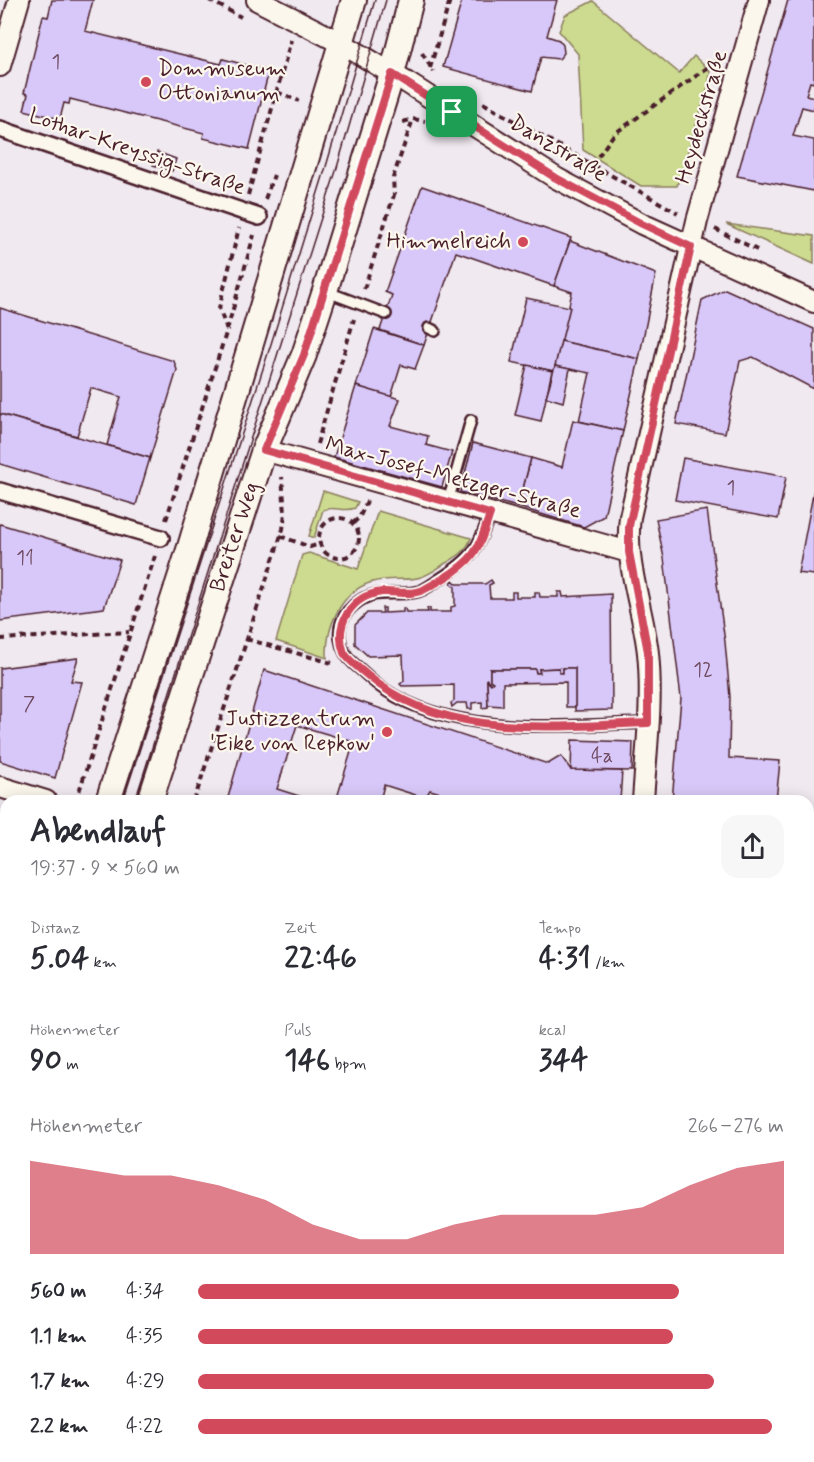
<!DOCTYPE html>
<html lang="de">
<meta charset="utf-8">
<style>
body{margin:0;font-family:Mynerve,sans-serif;background:#f7f7f7;color:#2b2b33;height:100vh;display:flex;flex-direction:column;font-size:22px;white-space:nowrap}
*{box-sizing:border-box;margin:0}
p{font-size:20px;color:#7c7c81}
.icon{flex:none;width:33px;height:33px;fill:none;stroke:currentColor;stroke-width:2;stroke-linecap:round;stroke-linejoin:round}
.map{position:relative;flex:1;overflow:hidden}
.panel{position:absolute;left:0px;top:795px;width:814px;height:668px;display:flex;flex-direction:column;background:#fff;border-radius:18px 18px 0 0;box-shadow:0 3px 15px #0003}
.panel>*{flex:none}
.pin{position:absolute;display:grid;place-items:center;width:51px;height:51px;color:#fff;margin:-26px;border-radius:12px;box-shadow:0 3px 9px #0006}
.round{display:grid;place-items:center;flex:none;width:63px;height:63px;border-radius:18px;background:#f7f7f7}
.headline{display:flex;align-items:center;justify-content:space-between;height:102px;padding:0 30px}
h1{font-size:33px;font-weight:700;line-height:45px}
.stats{display:grid;grid-template-columns:repeat(3,1fr);gap:9px;height:102px;padding:6px 30px}
.stats div{display:grid;align-content:center}
.stats b{font-size:30px;font-weight:700}
.stats small{font-size:16px;font-weight:400}
.stats p{font-size:16px}
.chart{height:168px;padding:12px 30px}
.chart p{display:flex;justify-content:space-between}
.chart svg{width:100%;height:108px;margin-top:6px;fill:#d1495b;opacity:.7}
ul{padding:0 30px;list-style:none;font-size:20px}
li{display:grid;grid-template-columns:96px 72px 1fr;align-items:center;height:45px}
li i{height:15px;border-radius:8px;background:#d1495b}
.map>svg:first-child{display:block}
.green{fill:#ccdb8f;stroke:#8b7d5d;stroke-width:1.5}
.building{fill:#d8c8f9;stroke:#4a1f2b;stroke-width:1.5}
.lines{fill:none;stroke-linecap:round;stroke-linejoin:round}
.service-casing{stroke:#4a1f2b;stroke-width:14}
.pedestrian-casing{stroke:#4a1f2b;stroke-width:20}
.minor-casing{stroke:#4a1f2b;stroke-width:24}
.tertiary-casing{stroke:#4a1f2b;stroke-width:28}
.path{stroke:#4a1f2b;stroke-width:4;stroke-dasharray:6 4.5;stroke-linecap:butt}
.service{stroke:#fbf7ec;stroke-width:9}
.pedestrian{stroke:#fbf7ec;stroke-width:15}
.minor{stroke:#fbf7ec;stroke-width:20}
.tertiary{stroke:#fbf7ec;stroke-width:24}
.tram{stroke:#4a1f2b;stroke-width:1.5}
.route-casing{stroke:#fff;stroke-width:12}
.route{stroke:#d1495b;stroke-width:8}
.poi-dot{fill:#d1495b;stroke:#fbf7ec;stroke-width:2}
.labels{text-anchor:middle;dominant-baseline:central;stroke-width:4.5;stroke-linejoin:round;paint-order:stroke}
.number-label{font-size:20px;fill:#6e495e}
.poi-label{font-size:22px;fill:#4a1f2b;stroke:#fbf7ec;text-anchor:end}
.street-label{font-size:22px;fill:#4a1f2b;stroke:#fbf7ec}
</style>
<div class="map">
<svg width="814" height="1462" viewBox="0 0 814 1462">
<rect width="100%" height="100%" fill="#f0e9f0"/>
<filter id="ink" filterUnits="userSpaceOnUse"><feTurbulence type="fractalNoise" baseFrequency=".0167" numOctaves="2"/><feDisplacementMap in="SourceGraphic" scale="12" xChannelSelector="R" yChannelSelector="G"/><feConvolveMatrix kernelMatrix="1 2 1 2 8 2 1 2 1" color-interpolation-filters="sRGB"/></filter>
<g filter="url(#ink)">
<g class="green">
<path d="M593,1l86,72 15,-17 16,15 -1,13 -32,102h-36l-58,-36 -5,-96 -19,-23 6,-16z"/>
<path d="M726,224l88,12v28z"/>
<path d="M323,491l35,11 -3,6c-11,5 -21,-3 -32,2l-9,28 -5,-2z"/>
<path d="M378,511l93,27c-5,14 -13,18 -25,25 -8,5 -16,11 -25,14 -12,4 -24,1 -37,3 -40,3 -58,43 -57,78l-51,-17 26,-86 7,-2 49,16z"/>
</g>
<g class="building">
<path d="M52,0h41l-8,31 136,33 2,-5 46,12 -20,78 -46,-11 1,-5 -134,-34 -1,5 -5,-1 -4,16 -36,-9 4,-16 -4,-1 19,-77 5,1z"/>
<path d="M462,0h95l-10,36 12,4 4,5 1,8 -5,6 -18,-2 -9,34 -89,-24z"/>
<path d="M788,0h26v83l-4,-1 -4,13 8,2v13l-12,-3 -9,29 21,4v51l-77,-15z"/>
<path d="M157,152l19,7 -4,12 -19,-6z"/>
<path d="M422,186l149,52 -17,48 -98,-34 -32,93 -44,-15 12,-35 -7,-3z"/>
<path d="M570,241l86,33 -17,85 -78,-18 11,-49 -18,-6z"/>
<path d="M725,289l89,40v60l-61,-32 -13,4 -15,72 -49,-9 26,-124z"/>
<path d="M526,298l44,9 -16,64 -43,-9z"/>
<path d="M0,308l174,53 3,9 -27,88 -43,-13 14,-48 -30,-9 -14,48 -77,-22z"/>
<path d="M374,329l50,16 -9,24 -14,-4 -10,32 -35,-11z"/>
<path d="M561,341l78,18 -16,72 -44,-10 11,-48 -35,-7z"/>
<path d="M527,365l25,6 -11,50 -26,-6z"/>
<path d="M555,366l15,3 -7,33 -17,-5z"/>
<path d="M356,386l44,13 -10,27 38,10 -2,9 26,7 -10,35 -108,-30z"/>
<path d="M0,414l150,44 -14,47 -136,-41z"/>
<path d="M573,420l50,11 -19,85 -20,11 -66,-20 13,-49 31,9z"/>
<path d="M473,443l58,15 -13,49 -58,-15z"/>
<path d="M683,458l103,19 -8,42 -103,-19z"/>
<path d="M814,489v86l-16,-2z"/>
<path d="M707,510l18,132 5,55 -1,61 51,3 -4,40h-104l9,-103 -17,-140 -8,-39z"/>
<path d="M0,524l120,36 -16,48 -104,13z"/>
<path d="M453,580l4,4h28l6,-4 2,3 -4,2 1,13h22v-6h4v5h19v-5h4l1,5h18v-5h4l1,5 48,-3 1,116 -37,1v-43h-12v5h-4v-5l-20,1 1,4h-4l-1,-4h-45v11l3,2 -2,2 -4,-4 1,27 -6,1v-6l-10,1v6h-4l-1,-6h-10l-5,4 -1,-4 3,-2v-16l-52,1 -2,-2 4,-3 -1,-26 -35,1 -13,-12v-19l12,-12h16l-1,-5h3v5l18,-1v-4h2l1,4h22l-1,-4h3v4h21v-5l4,-1v-19l-4,-4z"/>
<path d="M78,658l-7,23 11,1 -27,96 -55,-17v-93z"/>
<path d="M559,668v5h4v-5h12v39h-9v-25l-63,1v23l-15,-1 -1,-25 4,4 2,-2 -3,-2v-11h45l1,4h4l-1,-4z"/>
<path d="M264,670l284,94 13,-8 10,14 51,1 -2,30h-153l-37,-11 -5,8 -41,-13 -4,16h-44l18,-59 -57,-17 -20,64 38,12h-88z"/>
<path d="M572,740l61,2 -1,29 -61,-1z"/>
<path d="M0,814l6,2v148l-6,15z"/>
<path d="M808,945l6,1v44h-6z"/>
<path d="M814,1145v102l-6,-1v-58z"/>
<path d="M808,1246l6,1v47l-6,-1z"/>
<path d="M808,1293l6,1v85l-6,-1z"/>
<path d="M3,1449h3v7h38l-1,6h-42z"/>
<path d="M134,1456h66l-1,6h-65z"/>
<path d="M278,1456h402v6h-403z"/>
<path d="M698,1456h56l-1,6h-55z"/>
</g>
<g class="lines">
<defs>
<g id="service">
<path d="M325,291l61,23"/>
<path d="M429,328l6,3"/>
<path d="M448,502l23,-82"/>
<path d="M490,514c-14,38 -16,43 -50,65 -8,5 -16,12 -24,13 -28,5 -46,-6 -68,19 -14,16 -9,40 6,53 10,8 20,19 31,26 73,48 181,35 263,33"/>
</g>
<g id="pedestrian">
<path d="M0,129l259,88"/>
<path d="M0,491l161,47"/>
<path d="M808,1424l6,1"/>
<path d="M248,1462v-6"/>
</g>
<g id="minor">
<path d="M257,0l84,43 65,39 150,96 86,46 172,78"/>
<path d="M0,66l19,-66"/>
<path d="M264,450l365,102"/>
<path d="M0,787l46,14"/>
<path d="M643,801c3,-49 10,-99 5,-148 -5,-45 -24,-91 -18,-136l67,-296 62,-221"/>
<path d="M808,866l6,1"/>
</g>
<g id="tertiary">
<path d="M108,801l82,-254 164,-547"/>
<path d="M150,801l114,-351 40,-95 21,-64 67,-217 19,-74"/>
<path d="M0,1101l6,-19"/>
<path d="M0,1313l6,-22"/>
</g>
</defs>
<use href="#service" class="service-casing"/>
<use href="#pedestrian" class="pedestrian-casing"/>
<use href="#minor" class="minor-casing"/>
<use href="#tertiary" class="tertiary-casing"/>
<g class="path">
<path d="M209,0l32,17"/>
<path d="M422,53l12,19"/>
<path d="M430,68l20,-68"/>
<path d="M277,92l22,9"/>
<path d="M483,103l195,110"/>
<path d="M403,122l10,-3 12,2"/>
<path d="M592,165l22,-31 103,-73"/>
<path d="M248,195l43,-155"/>
<path d="M265,199l9,-24"/>
<path d="M715,229l42,21"/>
<path d="M364,289l30,-94 -1,-17 20,-59"/>
<path d="M227,330l-8,-22 20,-80"/>
<path d="M317,444l37,-125"/>
<circle cx="339" cy="538" r="20"/>
<path d="M166,520l61,-190 27,-95"/>
<path d="M353,523l6,-5 8,-17"/>
<path d="M280,536l30,11 10,-3"/>
<path d="M0,639l129,-7"/>
<path d="M246,639l86,24"/>
<path d="M76,801l79,-245"/>
<path d="M194,801l89,-272 2,-16 -3,-36"/>
<path d="M808,1002l6,1"/>
<path d="M0,1031l6,-19"/>
<path d="M0,1362l6,-20"/>
<path d="M808,1400h6"/>
<path d="M0,1404l6,-19"/>
</g>
<use href="#service" class="service"/>
<use href="#pedestrian" class="pedestrian"/>
<use href="#minor" class="minor"/>
<use href="#tertiary" class="tertiary"/>
<g class="tram">
<path d="M123,801l148,-457 54,-174 50,-170"/>
<path d="M135,801l201,-630 50,-171"/>
<path d="M0,1186l6,-19"/>
<path d="M0,1222l6,-19"/>
</g>
</g>
</g>
<g class="lines" filter="url(#ink)">
<defs>
<path id="route" d="M392,74l164,104 86,46 49,23 -62,279v26l19,100v71c-93,3 -205,18 -281,-48 -8,-7 -17,-13 -23,-22 -10,-28 6,-57 38,-61 13,-1 29,4 41,-2 17,-9 45,-24 54,-42 6,-10 9,-23 13,-34l-226,-64 40,-95z"/>
</defs>
<use href="#route" class="route-casing"/>
<use href="#route" class="route"/>
</g>
<g class="poi-dot">
<circle cx="146" cy="82" r="6"/>
<circle cx="523" cy="242" r="6"/>
<circle cx="387" cy="732" r="6"/>
</g>
<g class="labels">
<g class="number-label">
<text x="56" y="62">1</text>
<text x="731" y="488">1</text>
<text x="25" y="558">11</text>
<text x="703" y="670">12</text>
<text x="29" y="704">7</text>
<text x="602" y="756">4a</text>
</g>
<g class="poi-label">
<text x="158" y="69" text-anchor="start">Dommuseum<tspan x="158" dy="25">Ottonianum</tspan></text>
<text x="511" y="242">Himmelreich</text>
<text x="375" y="719">Justizzentrum<tspan x="375" dy="25">'Eike von Repkow'</tspan></text>
</g>
<g class="street-label">
<text transform="translate(702 117) rotate(-74)">Heydeckstraße</text>
<text transform="translate(558 149) rotate(31)">Danzstraße</text>
<text transform="translate(137 152) rotate(19)">Lothar-Kreyssig-Straße</text>
<text transform="translate(453 478) rotate(15)">Max-Josef-Metzger-Straße</text>
<text transform="translate(235 537) rotate(-72)">Breiter Weg</text>
</g>
</g>
</svg>
<div class="pin" style="left:452px;top:112px;background:#1e9e55"><svg class="icon" aria-label="arrive" viewBox="0 0 24 24"><path d="M6 21V4h12l-3 4 3 4H6"/></svg></div>
<section class="panel">
<div class="headline"><div><h1>Abendlauf</h1><p>19:37 · 9 × 560 m</p></div><a class="round"><svg class="icon" aria-label="share" viewBox="0 0 24 24"><path d="M12 15V3M7 8l5-5 5 5M5 13v7h14v-7"/></svg></a></div>
<div class="stats">
<div><p>Distanz</p><b>5.04<small> km</small></b></div>
<div><p>Zeit</p><b>22:46</b></div>
<div><p>Tempo</p><b>4:31<small> /km</small></b></div>
</div>
<div class="stats">
<div><p>Höhenmeter</p><b>90<small> m</small></b></div>
<div><p>Puls</p><b>146<small> bpm</small></b></div>
<div><p>kcal</p><b>344</b></div>
</div>
<div class="chart"><p><span>Höhenmeter</span>266–276 m</p>
<svg viewBox="0 0 160 44" preserveAspectRatio="none"><path d="M0 44V6L10 9L20 12L30 12L40 16L50 22L60 32L70 38L80 38L90 32L100 28L110 28L120 28L130 25L140 16L150 9L160 6V44z"/></svg>
</div>
<ul>
<li><b>560 m</b>4:34<i style="width:82%"></i></li>
<li><b>1.1 km</b>4:35<i style="width:81%"></i></li>
<li><b>1.7 km</b>4:29<i style="width:88%"></i></li>
<li><b>2.2 km</b>4:22<i style="width:98%"></i></li>
</ul>
</section>
</div>
